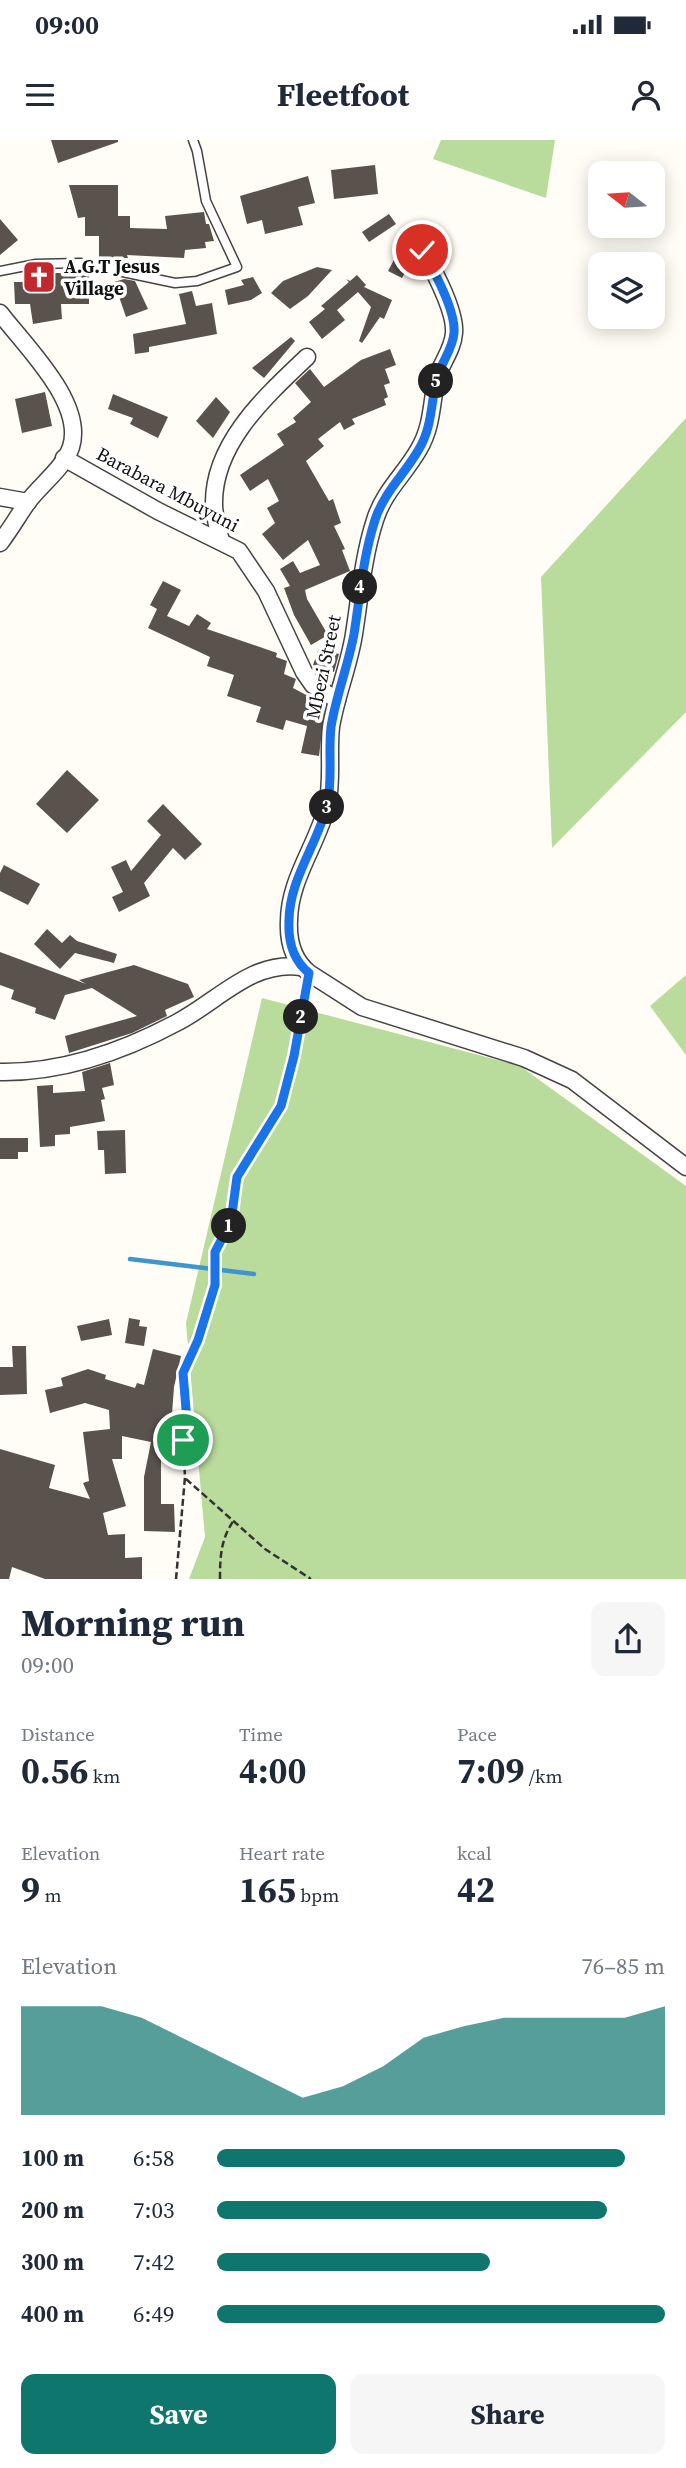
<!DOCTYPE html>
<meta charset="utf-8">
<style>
body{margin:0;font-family:"Source Serif 4",serif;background:#f6f6f7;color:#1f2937;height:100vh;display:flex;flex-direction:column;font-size:26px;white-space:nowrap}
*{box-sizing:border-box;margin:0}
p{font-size:23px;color:#747a83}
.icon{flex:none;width:38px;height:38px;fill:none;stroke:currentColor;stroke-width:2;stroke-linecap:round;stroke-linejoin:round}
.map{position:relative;height:1439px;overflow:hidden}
.drawer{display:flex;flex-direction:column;background:#fff;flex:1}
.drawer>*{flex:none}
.needle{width:46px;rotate:287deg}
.controls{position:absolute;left:588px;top:21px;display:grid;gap:14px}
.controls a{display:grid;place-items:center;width:77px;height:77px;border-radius:14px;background:#fff;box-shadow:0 4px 18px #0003;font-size:35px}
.pin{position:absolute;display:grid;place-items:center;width:60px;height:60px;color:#fff;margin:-30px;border:4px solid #fff;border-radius:50%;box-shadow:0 2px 7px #0007}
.km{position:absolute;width:35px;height:35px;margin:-18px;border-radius:50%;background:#222;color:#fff;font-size:19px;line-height:35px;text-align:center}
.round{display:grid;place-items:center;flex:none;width:74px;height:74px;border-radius:14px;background:#f6f6f7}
.headline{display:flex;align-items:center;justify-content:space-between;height:119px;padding:0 21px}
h1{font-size:38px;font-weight:700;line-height:52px}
.figures{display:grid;grid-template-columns:repeat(3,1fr);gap:10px;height:119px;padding:7px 21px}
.figures div{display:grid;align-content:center}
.figures b{font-size:35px;font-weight:700}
.figures small{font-size:19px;font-weight:400}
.figures p{font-size:19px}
.chart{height:196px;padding:14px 21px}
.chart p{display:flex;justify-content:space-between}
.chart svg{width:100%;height:126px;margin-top:7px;fill:#0f766e;opacity:.7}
.button{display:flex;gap:14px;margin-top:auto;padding:14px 21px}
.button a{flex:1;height:80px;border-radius:14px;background:#0f766e;color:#fff;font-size:28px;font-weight:700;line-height:80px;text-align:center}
.button a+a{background:#f6f6f7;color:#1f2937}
ul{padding:0 21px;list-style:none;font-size:23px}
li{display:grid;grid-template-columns:112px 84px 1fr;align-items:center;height:52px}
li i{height:18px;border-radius:9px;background:#0f766e}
.status{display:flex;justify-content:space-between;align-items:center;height:49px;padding:0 35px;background:#fff;direction:ltr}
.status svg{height:19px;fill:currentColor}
header{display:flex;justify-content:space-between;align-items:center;height:91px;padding:0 21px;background:#fff;font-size:32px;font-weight:700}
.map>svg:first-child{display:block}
.forest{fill:#b9dc9c}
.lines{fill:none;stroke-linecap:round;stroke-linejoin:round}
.stream{stroke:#3f96cf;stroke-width:4.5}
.building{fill:#5a524d}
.service-casing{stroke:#444;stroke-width:11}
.minor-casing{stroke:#444;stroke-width:19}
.path{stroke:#333;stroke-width:2.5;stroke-dasharray:7 3.5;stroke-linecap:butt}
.service{stroke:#fff;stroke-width:8}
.minor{stroke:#fff;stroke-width:16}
.route-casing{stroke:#fff;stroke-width:14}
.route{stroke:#1a73e8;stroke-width:9}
.labels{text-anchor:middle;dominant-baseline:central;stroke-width:7;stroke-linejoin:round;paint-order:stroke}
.poi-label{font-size:19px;font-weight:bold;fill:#111;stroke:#fff;text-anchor:start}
.street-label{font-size:19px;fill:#111;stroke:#fff}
</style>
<div class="status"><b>09:00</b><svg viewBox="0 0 49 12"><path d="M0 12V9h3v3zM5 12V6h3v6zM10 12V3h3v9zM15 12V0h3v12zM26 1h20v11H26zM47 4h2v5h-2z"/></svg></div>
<header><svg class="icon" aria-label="menu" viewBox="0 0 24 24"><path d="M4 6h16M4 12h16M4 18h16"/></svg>Fleetfoot<svg class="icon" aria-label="person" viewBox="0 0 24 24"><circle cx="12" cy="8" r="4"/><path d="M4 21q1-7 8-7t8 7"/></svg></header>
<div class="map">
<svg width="686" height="1439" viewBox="0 0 686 1439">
<rect width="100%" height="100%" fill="#fffdf5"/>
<g class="forest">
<path d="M441,0h114l-9,58 -113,-39z"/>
<path d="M686,278v294l-134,136 -11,-271z"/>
<path d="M686,835v80l-36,-49z"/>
<path d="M262,858l258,68 166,120v393h-497l16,-42 -19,-214z"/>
</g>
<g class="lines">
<path class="stream" d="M130,1119l124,15"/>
</g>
<g class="building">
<path d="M51,0h67v2l-60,21z"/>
<path d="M375,25l3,29 -44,5 -3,-29z"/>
<path d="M308,36l7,27 -17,4 5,18 -38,9 -3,-14 -15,4 -7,-28z"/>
<path d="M69,45h49v31h12v12l37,1 -2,-13 39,-4 2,12h3l5,17 -9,1 1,6 -21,2 -1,8 -57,-3 1,3h-29v-22h-14v-19l-7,1z"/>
<path d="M389,74l7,10 -27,18 -7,-10z"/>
<path d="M0,79l18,21 -18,15z"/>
<path d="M395,118l14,7 -7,13 -14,-7z"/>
<path d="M317,127l15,3 -24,26 -18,13 -19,-16 12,-12z"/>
<path d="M38,133h51v31h-28l1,15 -29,5 -3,-20h-15l-1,-22h24z"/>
<path d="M357,135l9,10 -2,2 28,13 -8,19 -4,-2 -18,26 -3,-2 12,-34 -13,-15 -21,18 8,10 -23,19 -13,-17 16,-13 -4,-3 28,-24 -3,-3 4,2z"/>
<path d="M253,137l9,16 -11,7 -23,5 -3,-15 19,-5 -3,-5z"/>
<path d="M124,139l11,2 13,28 -22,8 -12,-35z"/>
<path d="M192,151l4,15 16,-3 5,31 -68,13v5l-14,2 -2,-20 53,-10 -7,-30z"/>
<path d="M291,197l4,4 -31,37 -12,-10z"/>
<path d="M390,209l6,16 -11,4 5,14 -6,2 4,12 -4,2 2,6 -34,14 3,5 -11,6 -4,-8 -22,17 6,7 -18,15 23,40 4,-2 8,24 -7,3 11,23 -3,1 8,21 -45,19 2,9 21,36 -17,10 -17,-30 -10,-27 6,-2 -10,-17 13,-8 7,12 20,-8 -12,-25 -25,20 -21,-26 13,-11 -8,-15 12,-7 -11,-22 -18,12 -10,-16 44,-30 -7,-11 19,-12 -3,-4 18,-16 -16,-19 15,-14 14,18 37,-27z"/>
<path d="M45,252l7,34 -30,7 -7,-34z"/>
<path d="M113,254l55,23 -10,21 -28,-14 3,-6 -25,-9z"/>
<path d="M216,257l14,15 -17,26 -17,-17z"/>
<path d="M163,441l18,9 -14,26 22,10 8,-12 14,9 -4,6 70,24 -1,4 11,4 -3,13 12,5 -3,9 32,17 -6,51 -18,-3 6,-27 -21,-6 -3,10 -27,-8 5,-15 -34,-11 7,-21 -27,-9 3,-9 -62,-29 9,-19 -7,-4z"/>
<path d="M319,508l20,6 -5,18 -21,-7z"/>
<path d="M67,630l32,30 -32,33 -31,-29z"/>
<path d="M163,664l39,40 -17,16 -12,-12 -29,35 6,13 -31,16 -7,-15 11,-5 -12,-25 15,-7 5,11 30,-36 -14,-14z"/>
<path d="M4,725l36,19 -12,21 -28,-14v-18z"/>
<path d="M47,789l15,14 8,-8 7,6 40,13 -3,9 -39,-10 -15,16 -26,-25z"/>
<path d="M0,812l86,32 -7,-4 55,-15 54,19 6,13 -29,13 2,6 -35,17 -63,20 -4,-17 72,-20 -45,-28 -27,7 -10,25 -20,-7 1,-5 -25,-9 3,-9 -14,-5z"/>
<path d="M110,923l4,22 -12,3 3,11 -4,1 4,21 -35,6v7l-15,1v11l-15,1 -3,-61 16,-1v8l32,-2 -3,-19z"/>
<path d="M125,990l1,43 -21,1 -1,-24h-6l-1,-19z"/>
<path d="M0,998h28v14h-10v7h-18z"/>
<path d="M129,1178l11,2 -1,6 8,1 -3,19 -19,-3z"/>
<path d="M109,1179l3,16 -31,6 -4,-15z"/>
<path d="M12,1206h14l1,48 -27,1v-28h13z"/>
<path d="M153,1209l28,7 -7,31 -2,27h-2l-9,44v46h13l1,28 -31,-1v-54l7,-35 -29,-6v23h-10l14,47 -23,7 5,22 17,-1v24l17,-1v22h-97l-33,-12 -3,12h-9v-130l55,16 -6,23 41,11 -7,-16 6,-2 -6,-49 27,-3 -1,-19 -24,-7 -35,10 -5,-23 18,-4 -2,-8 27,-9 18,6 -1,4 30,9 2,-5 7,2z"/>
</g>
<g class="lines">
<defs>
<path id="service" d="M0,131l36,-7 44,-1 95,20 22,-2 40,-14 -31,-66 -9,-50 -4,-11"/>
<g id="minor">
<path d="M422,109c11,20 34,62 32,84 -1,16 -12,29 -17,44 -6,25 -4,48 -18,72 -14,25 -35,42 -44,71 -12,37 -15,76 -21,114 -5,32 -18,62 -23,93 -3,27 2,52 -4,79 -10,39 -38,74 -38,115 -1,20 4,39 20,52l53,34 162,51 48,22 114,87"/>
<path d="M0,173c25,33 85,90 71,134 -7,21 -31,38 -44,56 -9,13 -17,27 -27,40"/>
<path d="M64,318l94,53 81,40 27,40 38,81 9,13 24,15"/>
<path d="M0,357l28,5"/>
<path d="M221,401c-3,-12 -7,-25 -7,-37 -1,-61 53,-109 93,-147"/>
<path d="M0,932c62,1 124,-21 178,-50 40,-21 74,-62 123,-55"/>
</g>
</defs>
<use href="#service" class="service-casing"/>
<use href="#minor" class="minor-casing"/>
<g class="path">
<path d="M186,1339l79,70 46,30"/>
<path d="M176,1439l9,-102 -2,-37 3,-31 -3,-36 15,-33 17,-55v-33l16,-31 6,-44 44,-71 13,-50 12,-67"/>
<path d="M220,1439c0,-24 1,-40 14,-59"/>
</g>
<use href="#service" class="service"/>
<use href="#minor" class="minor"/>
</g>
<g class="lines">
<defs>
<path id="route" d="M183,1300l3,-31 -3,-36 15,-33 17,-55v-33l16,-31 6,-44 44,-71 13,-50 15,-83c-16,-13 -21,-32 -20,-52 0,-41 28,-76 38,-115 6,-26 1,-52 4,-79 5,-31 17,-61 23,-93 6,-38 9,-77 21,-114 9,-28 30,-46 44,-71 15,-25 11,-51 20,-77 5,-13 14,-25 15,-39 2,-22 -21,-64 -32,-83"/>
</defs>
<use href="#route" class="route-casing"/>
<use href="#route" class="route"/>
</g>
<defs>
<symbol id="church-square" viewBox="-11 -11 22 22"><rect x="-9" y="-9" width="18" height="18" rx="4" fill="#c4262e" stroke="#fff"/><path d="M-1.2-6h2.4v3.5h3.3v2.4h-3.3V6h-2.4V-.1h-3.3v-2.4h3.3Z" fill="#fff"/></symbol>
</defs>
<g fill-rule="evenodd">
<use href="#church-square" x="20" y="118" width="38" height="38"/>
</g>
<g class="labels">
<g class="poi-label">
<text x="64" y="126">A.G.T Jesus<tspan x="64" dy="22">Village</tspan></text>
</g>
<g class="street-label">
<text transform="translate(168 349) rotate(28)">Barabara Mbuyuni</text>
<text transform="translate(323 527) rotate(-78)">Mbezi Street</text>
</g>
</g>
</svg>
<div class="controls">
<a><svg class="needle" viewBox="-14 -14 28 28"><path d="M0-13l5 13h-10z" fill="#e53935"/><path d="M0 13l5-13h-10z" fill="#747a83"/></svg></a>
<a><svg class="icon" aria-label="layers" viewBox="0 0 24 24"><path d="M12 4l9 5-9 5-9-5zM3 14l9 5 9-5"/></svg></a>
</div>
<div class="pin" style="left:183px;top:1300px;background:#1e9e55"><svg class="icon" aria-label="arrive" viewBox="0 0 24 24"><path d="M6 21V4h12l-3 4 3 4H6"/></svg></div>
<div class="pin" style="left:422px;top:110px;background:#d93025"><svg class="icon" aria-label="check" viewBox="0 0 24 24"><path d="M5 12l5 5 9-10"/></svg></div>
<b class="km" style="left:229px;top:1086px">1</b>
<b class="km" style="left:301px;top:877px">2</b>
<b class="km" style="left:327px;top:667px">3</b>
<b class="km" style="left:360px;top:447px">4</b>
<b class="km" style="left:436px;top:241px">5</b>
</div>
<section class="drawer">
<div class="headline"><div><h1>Morning run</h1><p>09:00</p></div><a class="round"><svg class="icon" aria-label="share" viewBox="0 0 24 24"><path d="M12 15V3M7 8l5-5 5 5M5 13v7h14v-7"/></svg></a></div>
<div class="figures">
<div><p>Distance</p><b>0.56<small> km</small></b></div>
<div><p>Time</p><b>4:00</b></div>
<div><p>Pace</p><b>7:09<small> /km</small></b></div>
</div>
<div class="figures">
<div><p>Elevation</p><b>9<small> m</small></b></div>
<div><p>Heart rate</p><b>165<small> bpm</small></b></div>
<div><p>kcal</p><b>42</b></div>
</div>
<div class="chart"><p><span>Elevation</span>76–85 m</p>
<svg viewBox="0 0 160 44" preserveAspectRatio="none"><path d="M0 44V6L10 6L20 6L30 10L40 17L50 24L60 31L70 38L80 34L90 27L100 17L110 13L120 10L130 10L140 10L150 10L160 6V44z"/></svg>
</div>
<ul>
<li><b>100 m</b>6:58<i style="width:91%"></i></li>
<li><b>200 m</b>7:03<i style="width:87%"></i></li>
<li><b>300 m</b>7:42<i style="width:61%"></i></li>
<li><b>400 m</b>6:49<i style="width:100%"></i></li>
</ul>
<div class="button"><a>Save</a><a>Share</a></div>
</section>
